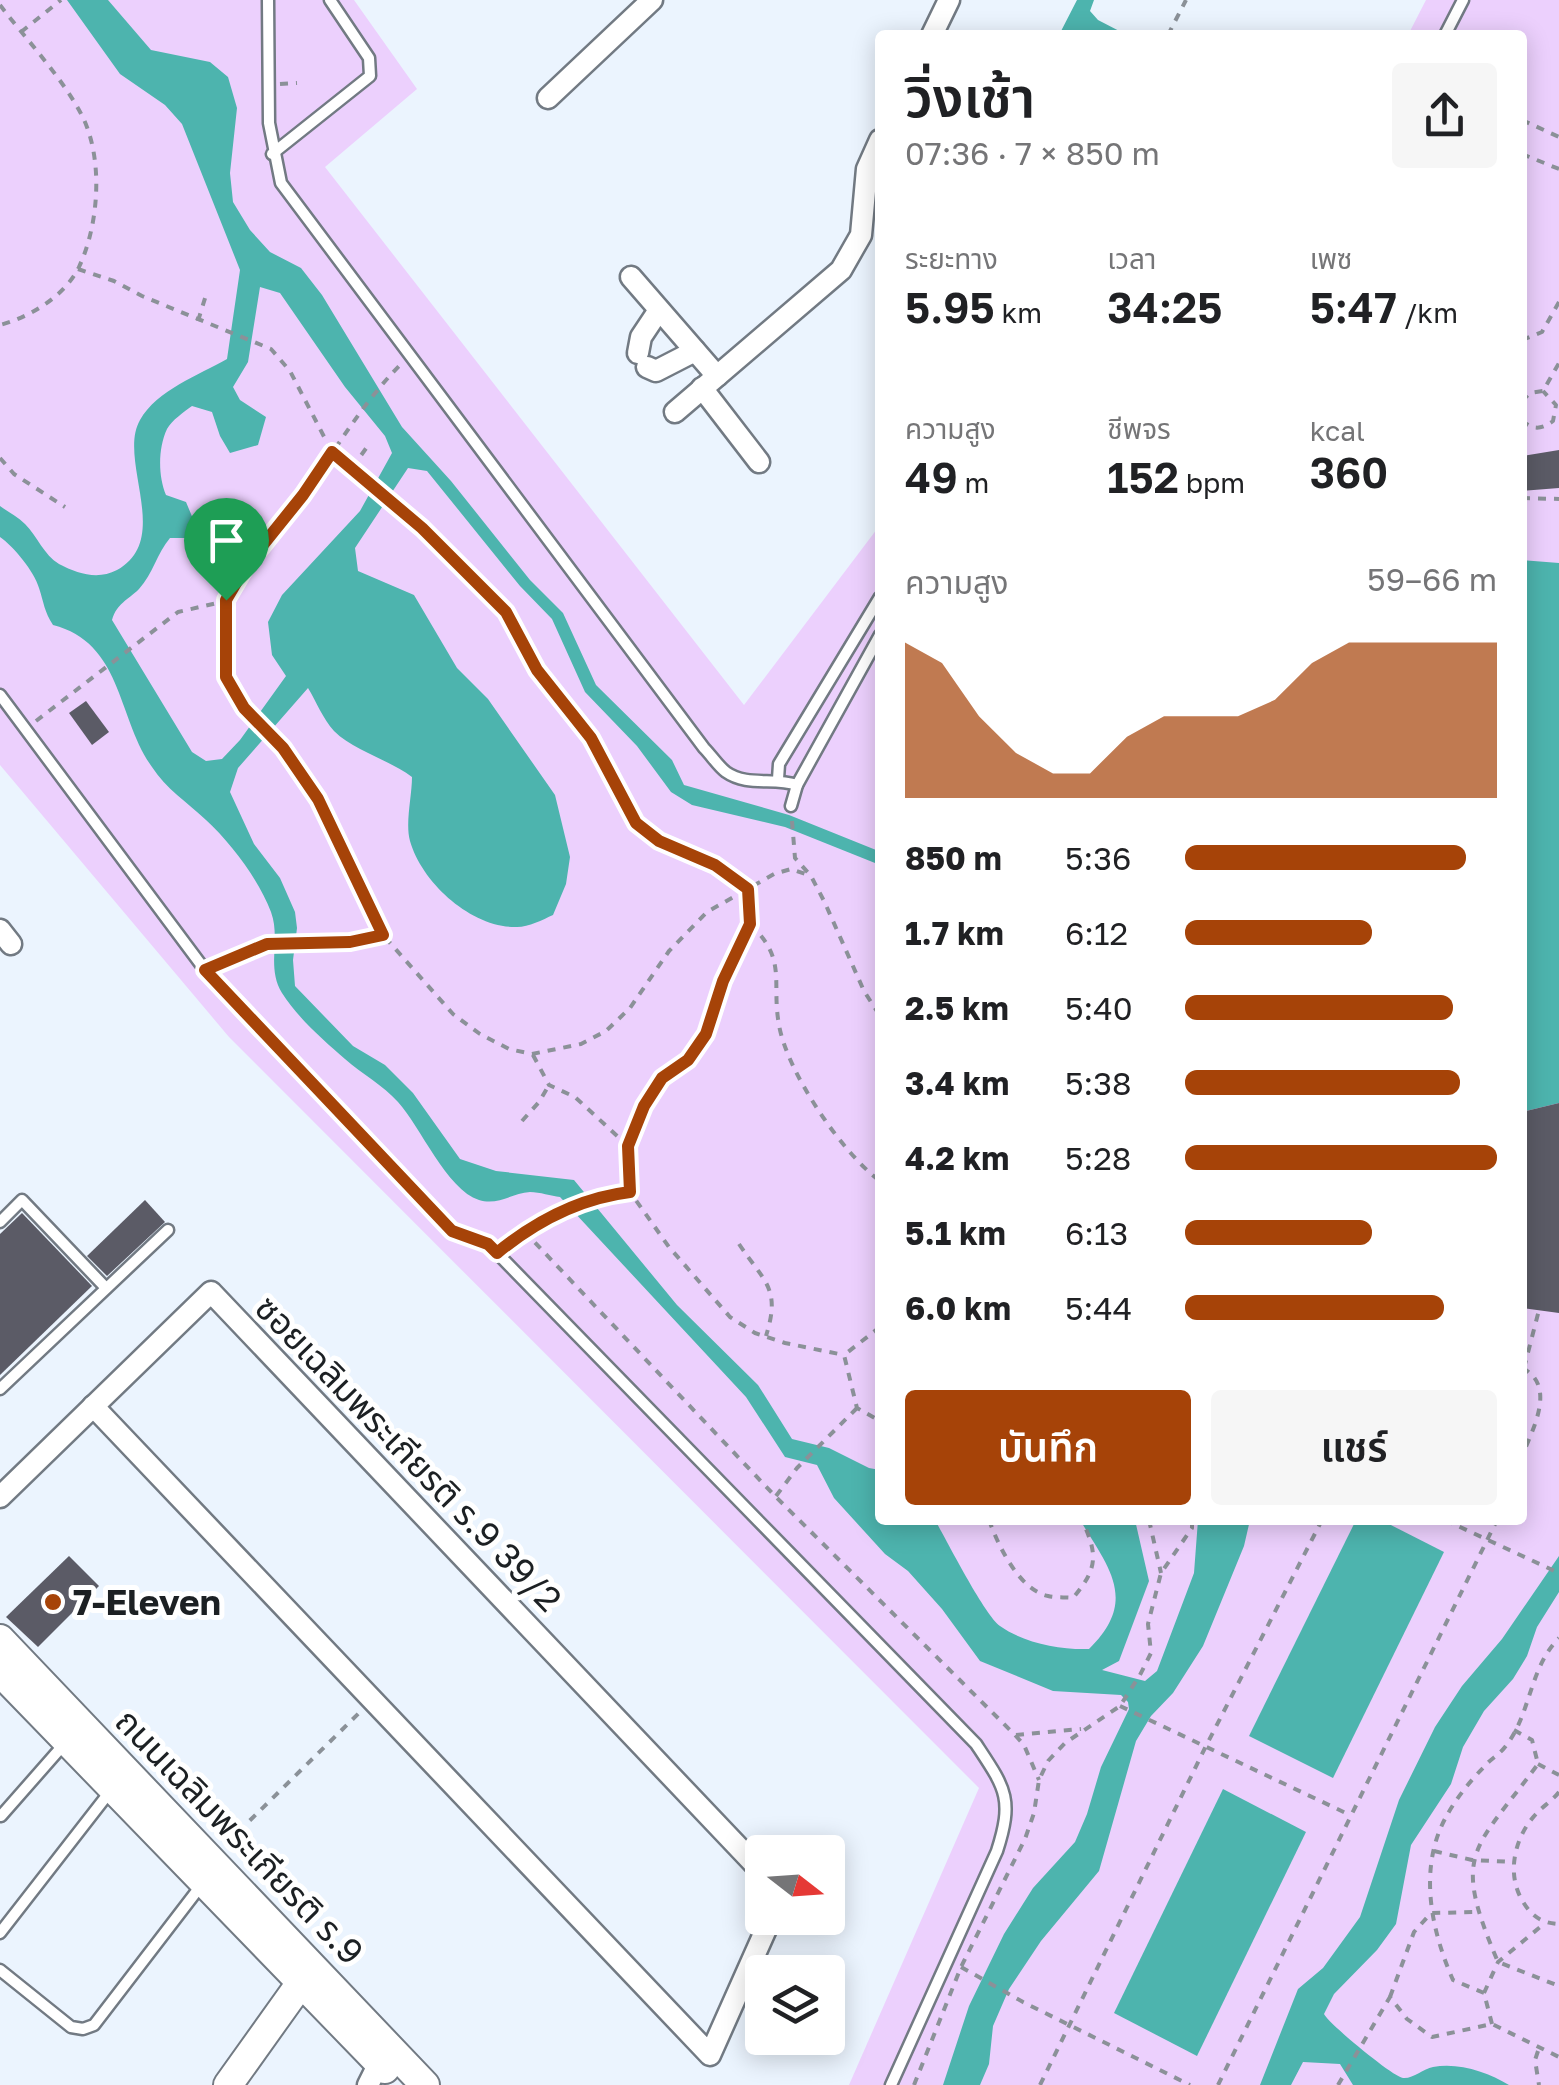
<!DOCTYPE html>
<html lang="th">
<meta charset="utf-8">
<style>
body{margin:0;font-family:"Golos Text","Noto Sans Thai",sans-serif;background:#f6f6f6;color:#202124;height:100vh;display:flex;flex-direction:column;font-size:38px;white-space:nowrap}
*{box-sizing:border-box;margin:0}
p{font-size:32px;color:#757577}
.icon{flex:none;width:55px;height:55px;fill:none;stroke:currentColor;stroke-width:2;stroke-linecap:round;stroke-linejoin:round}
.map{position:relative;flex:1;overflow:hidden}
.side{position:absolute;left:875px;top:30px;width:652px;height:1495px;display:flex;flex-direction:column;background:#fff;border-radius:10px;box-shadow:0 5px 25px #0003}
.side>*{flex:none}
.needle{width:65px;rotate:107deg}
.tools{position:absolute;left:745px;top:1835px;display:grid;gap:20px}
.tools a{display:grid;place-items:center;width:100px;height:100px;border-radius:10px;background:#fff;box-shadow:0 5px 25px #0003;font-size:50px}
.pin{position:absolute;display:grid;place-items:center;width:85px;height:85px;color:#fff;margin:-102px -42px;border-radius:50% 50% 50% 0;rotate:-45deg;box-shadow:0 0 10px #0007}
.pin .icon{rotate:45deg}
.round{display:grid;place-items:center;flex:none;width:105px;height:105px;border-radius:10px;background:#f6f6f6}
.headline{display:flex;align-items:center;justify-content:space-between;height:170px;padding:0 30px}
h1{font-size:55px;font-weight:600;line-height:75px}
.metrics{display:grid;grid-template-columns:repeat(3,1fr);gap:15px;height:170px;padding:10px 30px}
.metrics div{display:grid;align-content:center}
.metrics b{font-size:42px;font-weight:600}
.metrics small{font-size:28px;font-weight:400}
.metrics p{font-size:28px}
.chart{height:280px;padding:20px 30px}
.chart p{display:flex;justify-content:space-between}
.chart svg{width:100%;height:180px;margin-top:10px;fill:#a64308;opacity:.7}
.primary-button{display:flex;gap:20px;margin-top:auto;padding:20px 30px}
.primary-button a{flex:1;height:115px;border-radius:10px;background:#a64308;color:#fff;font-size:40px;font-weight:600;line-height:115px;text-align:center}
.primary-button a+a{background:#f6f6f6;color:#202124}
ul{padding:0 30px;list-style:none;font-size:32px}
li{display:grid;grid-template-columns:160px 120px 1fr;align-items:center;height:75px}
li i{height:25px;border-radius:12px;background:#a64308}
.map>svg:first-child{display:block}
.green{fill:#ecd0fd}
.water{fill:#4db4ae;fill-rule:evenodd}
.building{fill:#5b5b66}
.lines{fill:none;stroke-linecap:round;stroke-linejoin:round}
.lane-casing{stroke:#727a83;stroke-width:15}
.street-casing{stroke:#727a83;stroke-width:25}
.secondary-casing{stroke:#727a83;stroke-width:32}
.path{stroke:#8b9198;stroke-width:4;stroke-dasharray:8 8;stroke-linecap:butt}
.lane{stroke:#fff;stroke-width:10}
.street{stroke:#fff;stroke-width:20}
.secondary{stroke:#fff;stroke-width:28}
.route-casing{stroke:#fff;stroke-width:20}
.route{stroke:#a64308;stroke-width:12}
.poi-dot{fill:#a64308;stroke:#fff;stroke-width:4}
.labels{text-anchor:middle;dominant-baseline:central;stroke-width:10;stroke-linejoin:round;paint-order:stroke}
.street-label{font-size:35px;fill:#1c2023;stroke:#fff}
.poi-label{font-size:35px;font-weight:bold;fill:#1c2023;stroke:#fff;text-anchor:start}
</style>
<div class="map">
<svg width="1559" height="2085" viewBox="0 0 1559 2085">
<rect width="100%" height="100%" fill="#ebf4fe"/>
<path class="green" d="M0,0h354l63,89 -92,78 419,538 136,-180v995h642v-1485h-114l18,-35h133v2085h-710l130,-297 -750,-751 -229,-272z"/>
<g class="water">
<path d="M67,0h41l43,50 59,12 18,15 9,31 -7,65 3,29 17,28 20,22 31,16 21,27 80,132 49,54 79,99 33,33 33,72 76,75 12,25 105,30 87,35 4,-4v19l-95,-38 -93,-22 -21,-13 -34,-46 -52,-54 -33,-73 -32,-33 -93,-115 -19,-3 -53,80 3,23 56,24 43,73 31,31 67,96 15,62 -4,27 -13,31c-11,5 -26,13 -38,12 -44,0 -93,-44 -105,-86 -5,-18 2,-45 2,-64 -24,-18 -58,-26 -78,-46 -11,-12 -18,-30 -26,-43l-70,80 -8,24 24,52 26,34 15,34 2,16 -4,32 2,26 58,60 32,19 28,28 47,66 36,12 78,9 103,125 81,80 34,54 37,9 40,20 11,2v50h55c12,21 49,94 65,106 24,17 60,24 89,23 49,-48 21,-80 -9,-129h55l14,61 -30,80 -17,9 43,11 12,-10 37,-98 4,-53h52l-6,26 -41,100 -30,47 -22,23 -15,25 -37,130 -58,70 -32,48 -16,37 -4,38 -9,21h-37l26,-79 35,-72 29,-46 42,-46 12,-28 14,-47 28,-58 -1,-7 -7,-7 -68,-4 -73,-30 -38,-52 -34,-38 -23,-17 -51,-56 -17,-33 -32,-8 -39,-60 -186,-200c-9,-1 -20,-5 -30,-5 -18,1 -32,14 -51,8 -32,-10 -59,-74 -81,-98 -15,-17 -36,-28 -53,-43 -21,-18 -48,-42 -63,-66 -16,-26 -1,-54 -11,-81 -12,-32 -40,-69 -65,-92 -19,-18 -40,-31 -54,-53 -35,-49 -29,-124 -99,-142 -9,-14 -9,-22 -14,-37 -5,-17 -25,-41 -39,-51v-31c8,6 18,11 25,18 12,12 19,31 34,40 19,10 39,16 58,6 56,-31 0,-110 23,-150 17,-30 59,-45 87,-61l13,-89 -58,-146 -17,-19 -45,-31zM260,287l20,6 65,94 40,49 7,17 -32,58 -78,84 -14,27 4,33 14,21 -46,64 -18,19 -16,2 -14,-9 -80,-132c5,-17 15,-19 27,-31 14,-15 18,-36 31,-51h17l9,-12 -10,-24 -20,-7c-8,-19 -8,-47 1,-66 5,-9 17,-17 25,-23l20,6 8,24 10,17 28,-8 8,-28 -26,-17 -7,-13 15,-25z"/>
<path d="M1077,0h17l-4,11 8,9 29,15h-68z"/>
<path d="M1522,560l37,3v540l-37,9z"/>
<path d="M1356,1520h25l63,32 -111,226 -84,-42z"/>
<path d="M1559,1556v36l-22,35 -10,29 -14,23 -29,32 -21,36 -12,37 -40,61 -15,79 -19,26 -43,44 -10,20c4,9 69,63 79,64 10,1 20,-9 30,-11 25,-5 55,5 76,18h-156l-13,-21 -37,-2 -12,23h-31l38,-96 25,-21 37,-51 39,-117 36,-73 27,-41 40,-47z"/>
<path d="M1223,1789l83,43 -109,224 -83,-43z"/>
</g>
<g class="building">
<path d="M1559,450v38l-37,3v-35z"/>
<path d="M86,701l23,31 -17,13 -23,-32z"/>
<path d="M1559,1103v210l-37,-5v-196z"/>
<path d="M145,1200l20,22 -58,54 -20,-20z"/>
<path d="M22,1213l70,73 -92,89v-141z"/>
<path d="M69,1556l30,30 -61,61 -32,-30z"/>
</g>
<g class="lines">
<defs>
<g id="lane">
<path d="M268,0l1,123 12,60 423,565c7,7 14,18 22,24 21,15 48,5 71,13l-6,21"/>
<path d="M1445,35l18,-35"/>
<path d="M272,154l98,-78 -1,-18 -39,-58"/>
<path d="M0,695l205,275 247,261 36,13 9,9 479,491c29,44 38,54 21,107l-106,234"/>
<path d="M778,779l1,-15 101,-167"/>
<path d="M797,785l83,-150"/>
<path d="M0,1222l22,-22 84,88"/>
<path d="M0,1389l168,-159"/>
<path d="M1,1816l65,-74"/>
<path d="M0,1933l112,-144"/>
<path d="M0,1970l71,57 12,2 11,-4 109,-142"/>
</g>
<g id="street">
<path d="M932,35l17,-35"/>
<path d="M548,98l104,-98"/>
<path d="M631,277l86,99"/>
<path d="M638,353l3,-16 18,-27"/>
<path d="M647,367l9,4 39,-20"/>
<path d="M702,388l57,74"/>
<path d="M675,412l166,-142 20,-35 6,-66 13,-29"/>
<path d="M0,930l11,14"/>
<path d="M93,1406l617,649 61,-137"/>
<path d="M0,1497l211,-205 551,580"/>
<path d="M368,2085l11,-22"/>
</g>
<g id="secondary">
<path d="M0,1639l425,446"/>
<path d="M0,1672l385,397"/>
<path d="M228,2085l80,-112"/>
</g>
</defs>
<use href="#lane" class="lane-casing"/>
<use href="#street" class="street-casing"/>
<use href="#secondary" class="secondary-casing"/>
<g class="path">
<path d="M0,5c25,33 59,69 79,105 25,43 21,112 0,157 -14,29 -49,50 -79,58"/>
<path d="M21,32l40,-32"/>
<path d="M1168,35l18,-35"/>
<path d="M280,84l17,-1"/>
<path d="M1522,120l37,17"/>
<path d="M1522,154l37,15"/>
<path d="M78,269l36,12 28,15 129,53 19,22 42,81 90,76 84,84 31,58 54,68 46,85 22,18 56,24 33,24 2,35 -27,57 -17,53 -18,26 -26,18 -19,28 -15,40 2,46 39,55 61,70 25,16 30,10 59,12"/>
<path d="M198,321l8,-26"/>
<path d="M1522,340l20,-8 17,-30"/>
<path d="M1522,401l8,-8 13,-2 16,-28"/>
<path d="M1522,420c11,11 20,9 31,1l3,-16 -13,-14"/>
<path d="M0,458l14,16 51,33"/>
<path d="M352,468l15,-21"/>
<path d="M1522,498l37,1"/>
<path d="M226,601l-1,76 19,31 39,41 35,50 65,136 70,79 27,20 29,15 23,5 49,-10 25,-13 24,-23 39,-57 38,-39 67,-38 17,-5 20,7"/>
<path d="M36,721l142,-109 48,-11c22,-39 52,-71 78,-107 32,-45 59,-92 98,-131"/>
<path d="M792,821l3,37 16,18 14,27 39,88 16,25"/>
<path d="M750,924c38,36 21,57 29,101 8,47 63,128 101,156"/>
<path d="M218,965l49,-22 82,-1 34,-7"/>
<path d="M533,1055l16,30 26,12 53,49"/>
<path d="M522,1121l17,-19 10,-17"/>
<path d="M524,1231l251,265 240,239 9,10 15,35"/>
<path d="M508,1244c35,-28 78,-47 122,-52"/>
<path d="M739,1244c26,39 42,44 27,92"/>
<path d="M880,1327l-36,28 13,53 23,13"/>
<path d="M1522,1368c35,17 11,61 0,88"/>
<path d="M1524,1368l15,-58"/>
<path d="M776,1496l21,-28 60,-60"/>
<path d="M989,1520c9,25 30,70 59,76 8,2 17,1 25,2 25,-30 25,-43 9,-78"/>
<path d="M1149,1520l12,53"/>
<path d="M1445,1520l114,53"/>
<path d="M1120,1706l230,109"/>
<path d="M1514,1730l18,10 6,24c-65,88 -87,88 -40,198l61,24"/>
<path d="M1016,1735l65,-6"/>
<path d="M1538,1764l21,11"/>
<path d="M1559,1792c-7,9 -16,14 -23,22 -21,22 -30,59 -14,86 9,16 19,23 37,24"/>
<path d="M227,1843l132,-130"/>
<path d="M1434,1851l38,9 41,2"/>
<path d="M961,1967l62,35 167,83"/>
<path d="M1484,1993l14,-31 47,-39"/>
<path d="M1390,1997l24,-65 17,-19 46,-1"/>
<path d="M1492,2024l-8,-31 -31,-13c-22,-50 -35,-112 -7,-163 9,-17 24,-36 37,-49 6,-8 16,-13 22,-21 26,-32 24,-79 54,-109"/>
<path d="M1538,2051l-3,9 4,25"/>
<path d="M914,2085l47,-118 64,-128 9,-26 5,-33 9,-19 17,-18 55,-37 20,-31 11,-22 -3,-29 13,-51 31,-45v-8"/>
<path d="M1040,2085l165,-337 117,-228"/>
<path d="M1218,2085l279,-565"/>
<path d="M1338,2085l52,-88 17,22 25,18 60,-13 67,33"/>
</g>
<use href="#lane" class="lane"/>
<use href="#street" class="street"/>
<use href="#secondary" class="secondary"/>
</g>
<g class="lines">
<defs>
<path id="route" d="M332,452l90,76 84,84 31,58 54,68 45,85 23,18 56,24 33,24 2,35 -27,57 -17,53 -18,26 -26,18 -18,28 -16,40 2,46c-50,6 -94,29 -133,61l-9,-9 -36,-13 -247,-261 62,-26 83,-2 33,-7 -65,-136 -35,-51 -39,-40 -18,-31v-77l20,-34 57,-71z"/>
</defs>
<use href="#route" class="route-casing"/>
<use href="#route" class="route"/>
</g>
<circle class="poi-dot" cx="53" cy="1602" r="10"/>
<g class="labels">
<g class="street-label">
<text transform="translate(409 1453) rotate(46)">ซอยเฉลิมพระเกียรติ ร.9 39/2</text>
<text transform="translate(240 1836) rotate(46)">ถนนเฉลิมพระเกียรติ ร.9</text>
</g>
<g class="poi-label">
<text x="73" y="1602">7-Eleven</text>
</g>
</g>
</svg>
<div class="tools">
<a><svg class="needle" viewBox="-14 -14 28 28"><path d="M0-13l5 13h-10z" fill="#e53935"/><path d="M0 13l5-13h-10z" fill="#757577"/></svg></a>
<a><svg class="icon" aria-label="layers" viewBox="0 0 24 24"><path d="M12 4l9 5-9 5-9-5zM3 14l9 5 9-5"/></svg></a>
</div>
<div class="pin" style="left:226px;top:600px;background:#1e9e55"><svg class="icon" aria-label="arrive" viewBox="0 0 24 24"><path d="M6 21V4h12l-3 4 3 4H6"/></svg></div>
<section class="side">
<div class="headline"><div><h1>วิ่งเช้า</h1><p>07:36 · 7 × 850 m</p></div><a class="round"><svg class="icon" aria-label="share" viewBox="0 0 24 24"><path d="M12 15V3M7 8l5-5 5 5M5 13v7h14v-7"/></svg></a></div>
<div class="metrics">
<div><p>ระยะทาง</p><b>5.95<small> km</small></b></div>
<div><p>เวลา</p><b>34:25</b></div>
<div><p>เพซ</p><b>5:47<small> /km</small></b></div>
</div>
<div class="metrics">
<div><p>ความสูง</p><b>49<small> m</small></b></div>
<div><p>ชีพจร</p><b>152<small> bpm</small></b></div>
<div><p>kcal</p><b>360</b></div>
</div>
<div class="chart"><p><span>ความสูง</span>59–66 m</p>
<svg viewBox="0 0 160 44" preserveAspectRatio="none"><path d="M0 44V6L10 11L20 24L30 33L40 38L50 38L60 29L70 24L80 24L90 24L100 20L110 11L120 6L130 6L140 6L150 6L160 6V44z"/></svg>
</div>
<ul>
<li><b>850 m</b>5:36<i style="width:90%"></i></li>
<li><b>1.7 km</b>6:12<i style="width:60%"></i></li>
<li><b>2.5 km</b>5:40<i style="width:86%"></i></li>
<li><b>3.4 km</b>5:38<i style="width:88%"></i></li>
<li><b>4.2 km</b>5:28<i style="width:100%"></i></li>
<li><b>5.1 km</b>6:13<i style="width:60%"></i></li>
<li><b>6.0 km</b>5:44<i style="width:83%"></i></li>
</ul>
<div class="primary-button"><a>บันทึก</a><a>แชร์</a></div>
</section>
</div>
